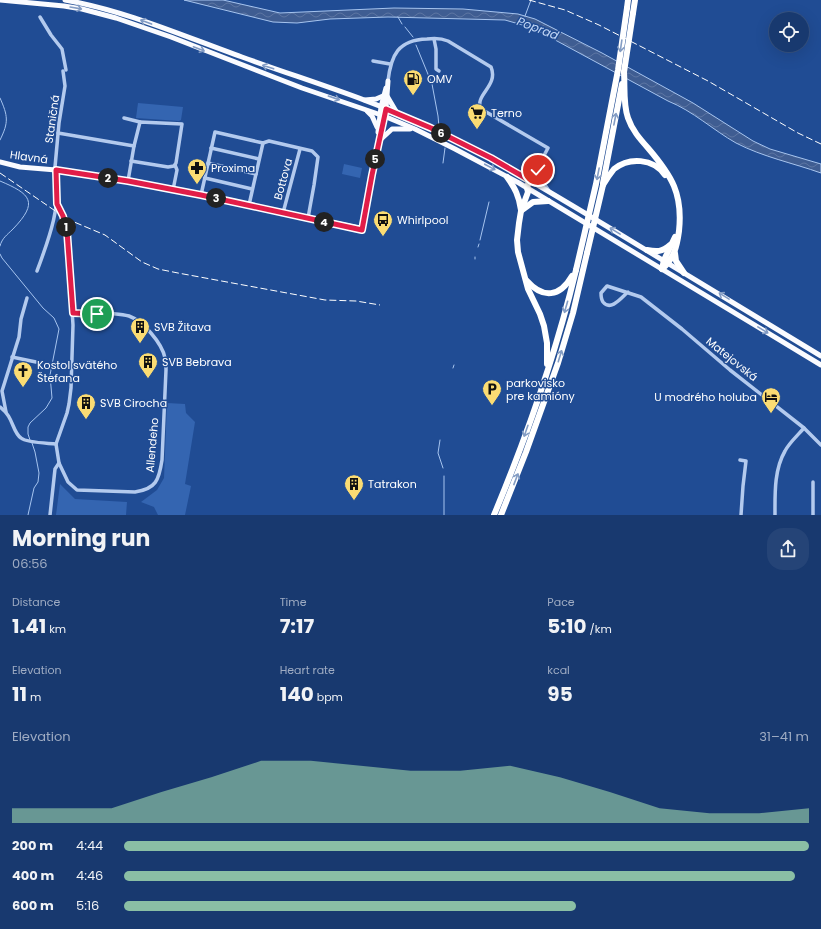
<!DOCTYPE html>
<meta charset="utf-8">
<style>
body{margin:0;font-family:Poppins,sans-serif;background:#254477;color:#f1f3f6;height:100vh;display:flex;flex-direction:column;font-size:15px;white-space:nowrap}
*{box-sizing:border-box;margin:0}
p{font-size:13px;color:#9facc3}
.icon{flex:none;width:22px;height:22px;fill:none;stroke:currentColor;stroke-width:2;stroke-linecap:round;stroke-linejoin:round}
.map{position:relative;height:515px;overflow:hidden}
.drawer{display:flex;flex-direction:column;background:#18396f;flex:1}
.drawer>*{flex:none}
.fabs{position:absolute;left:769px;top:12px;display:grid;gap:8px}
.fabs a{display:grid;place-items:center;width:40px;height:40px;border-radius:50%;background:#18396f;box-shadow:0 4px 16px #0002,0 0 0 1px #365382;font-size:20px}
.pin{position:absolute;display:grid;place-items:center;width:34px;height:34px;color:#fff;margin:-17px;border:2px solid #fff;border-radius:50%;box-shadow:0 1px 4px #0007}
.km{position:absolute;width:20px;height:20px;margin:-10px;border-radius:50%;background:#222;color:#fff;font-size:11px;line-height:20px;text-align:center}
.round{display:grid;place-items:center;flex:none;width:42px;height:42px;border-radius:16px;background:#254477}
.overview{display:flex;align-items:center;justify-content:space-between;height:68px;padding:0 12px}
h1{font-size:22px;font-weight:700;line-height:30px}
.stats{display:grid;grid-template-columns:repeat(3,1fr);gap:6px;height:68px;padding:4px 12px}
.stats div{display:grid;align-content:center}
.stats b{font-size:20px;font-weight:700}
.stats small{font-size:11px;font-weight:400}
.stats p{font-size:11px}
.chart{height:112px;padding:8px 12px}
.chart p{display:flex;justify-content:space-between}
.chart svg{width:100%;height:72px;margin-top:4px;fill:#8abfa5;opacity:.7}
ul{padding:0 12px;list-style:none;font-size:13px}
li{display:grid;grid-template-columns:64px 48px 1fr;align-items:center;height:30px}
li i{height:10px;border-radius:5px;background:#8abfa5}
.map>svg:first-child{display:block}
.grass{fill:#3465b1}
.water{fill:url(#water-waves);stroke:#a6c4ef}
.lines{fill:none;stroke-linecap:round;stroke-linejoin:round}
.stream{stroke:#a6c4ef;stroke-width:1}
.street{stroke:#b3caee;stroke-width:3.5}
.primary{stroke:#fafbff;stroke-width:5}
.highway{stroke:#fff;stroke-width:6}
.rail{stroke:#fff;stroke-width:1;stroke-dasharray:7 3;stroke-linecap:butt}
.highway-bridge{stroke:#fff;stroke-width:6}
.oneway{stroke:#829bc4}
.oneway2{stroke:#849dc4}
.route-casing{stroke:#fff;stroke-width:8}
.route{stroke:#e11d48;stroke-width:5}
.labels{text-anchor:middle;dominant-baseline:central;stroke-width:3;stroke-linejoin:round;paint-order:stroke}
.poi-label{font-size:11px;fill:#fff;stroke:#204c94;text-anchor:start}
.street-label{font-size:11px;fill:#fff;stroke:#204c94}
.water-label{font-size:12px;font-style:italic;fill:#bfd4f5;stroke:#204c94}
</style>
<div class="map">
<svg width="821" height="515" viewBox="0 0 821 515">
<defs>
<pattern id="water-waves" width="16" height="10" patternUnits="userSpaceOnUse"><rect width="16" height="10" fill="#3f5d92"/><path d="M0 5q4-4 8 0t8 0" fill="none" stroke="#5c75a2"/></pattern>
</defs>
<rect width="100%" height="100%" fill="#204c94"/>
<g class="grass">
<path d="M138,103l45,4 -2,13 -2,1 -43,-3z"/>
<path d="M344,164l18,4 -2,10 -18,-4z"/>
<path d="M167,403l18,1 1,9 9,9 -10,62 6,2 -6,29h-27l-4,-8 -13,-5 16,-12 7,-12z"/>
<path d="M60,484l15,15 52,3 -1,13h-70z"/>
</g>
<path class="water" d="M184,0h39l57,13 114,-5 69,1 55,5 17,5 67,34 91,50 60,38 17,8 51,15v9c-28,-10 -58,-16 -85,-30 -23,-13 -43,-32 -68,-42l-135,-73 -28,-8 -117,-3 -58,2 -33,4 -24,-1z"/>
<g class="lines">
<g class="stream">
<path d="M525,16l6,-16"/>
<path d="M398,17l4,7"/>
<path d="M405,27l8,10"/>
<path d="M416,45l16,39 6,32 1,11"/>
<path d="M0,98c8,18 9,24 0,42"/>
<path d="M443,163l2,-15"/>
<path d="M0,181c31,13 39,21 13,48 -6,6 -11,9 -13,17"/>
<path d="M480,240l9,-38"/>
<path d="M478,247l1,-3"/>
<path d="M0,254l2,4 41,50 11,10 5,11 -9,46 2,23 -6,10 -16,15 -2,4v7l2,6"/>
<path d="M475,259v-2"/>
<path d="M453,368l1,-3"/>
<path d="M440,440l-2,13 5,15"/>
<path d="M28,515l6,-27 4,-6 1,-9 -4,-21 -3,-9"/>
<path d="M444,515v-39"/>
</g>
<g class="street">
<path d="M40,17l11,18 11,14 4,21"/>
<path d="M434,39l2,10v20l3,2"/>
<path d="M373,61l17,3"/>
<path d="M388,81c3,-26 10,-41 39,-42 7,-1 14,-1 21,2l43,26c8,19 -17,28 -10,42l67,39 -9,17 -5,12 -5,4"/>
<path d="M124,118l16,4"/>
<path d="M58,133l76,13 6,-24 42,2 -6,39 -2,3 -6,1 -37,-6"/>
<path d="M211,148l48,11"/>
<path d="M208,163l48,11"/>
<path d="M539,168l4,14 6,9"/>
<path d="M516,172h8l10,-4"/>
<path d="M205,178l47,11"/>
<path d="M128,181l6,-35"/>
<path d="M529,181l1,-6 4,-6"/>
<path d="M173,190l4,-20 -2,-5"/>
<path d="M201,195l14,-63 48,11 6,-2 43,10 6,6 -4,28 -6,33"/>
<path d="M249,205l14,-62"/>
<path d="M283,213l17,-64"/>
<path d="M37,271c12,-32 26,-69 18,-104l4,-44 6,-37 -2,-15"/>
<path d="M628,292c-6,5 -17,20 -25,10 -2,-3 -2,-6 -2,-9l6,-7 34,11 41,32 48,41 74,58 17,17"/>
<path d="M12,357l24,5"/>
<path d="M0,407c14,10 12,25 21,31 6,5 26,5 35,6"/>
<path d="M6,412l-4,-21 17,-54 2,-18 6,-21"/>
<path d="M740,460l6,1 -3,25 -2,29"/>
<path d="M59,463l9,19 9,8 58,2c21,-3 24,-12 27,-32l4,-90c0,-4 0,-9 -1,-12 -3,-15 -22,-37 -36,-42 -13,-4 -41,-3 -56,-3"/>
<path d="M50,515l5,-46 4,-6 -3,-19 11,-31 2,-9 2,-16 2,-63 -6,-94 -4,-15 -6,-12"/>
<path d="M775,515c0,-21 -1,-45 10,-64 4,-8 13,-16 19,-23"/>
<path d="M813,515v-33"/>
</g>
<g class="primary">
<path d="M0,0l64,6 18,3 34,9 55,19 131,51 82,28 31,13 40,20 64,34 302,182"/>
<path d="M65,0c62,11 118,36 177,57 63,23 128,42 189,71 61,29 119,64 177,99 71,43 142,86 213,129"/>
<path d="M387,96l10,17"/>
<path d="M365,100l11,-1 7,-3"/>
<path d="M367,111l5,5 5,11"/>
<path d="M378,132l3,-25 5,-19"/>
<path d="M379,141l13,-12h18"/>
<path d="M0,162l20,5 36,3 72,11 73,14 162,34 9,-54 14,-66 2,-28"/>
</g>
<g class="highway">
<path d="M627,8l1,-8"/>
<path d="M633,13l2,-13"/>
<path d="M624,72c1,15 -1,32 4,46 4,12 12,21 20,30 24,28 35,46 31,83 -2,15 -5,28 -17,38"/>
<path d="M507,177c8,11 12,19 14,33"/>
<path d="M529,181l-2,7 1,4 -7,19 -2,12 -2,17 1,12 10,37 12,25 4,12 3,17v21"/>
<path d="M603,183l19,-99"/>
<path d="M603,185c3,-5 7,-11 11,-16 15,-12 39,-11 51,6"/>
<path d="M522,210l11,-8 15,-1"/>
<path d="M647,250c10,2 15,2 23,-5"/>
<path d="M675,253l1,8 8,12"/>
<path d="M662,269l2,-9 11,-23"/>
<path d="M527,281c16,18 33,16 45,-5"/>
<path d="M494,515c33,-79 62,-162 82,-245"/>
<path d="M501,515l25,-63 32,-89 15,-50 14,-60"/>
</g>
<g class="rail">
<path d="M529,0l36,10 34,15 109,56 90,52 23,11"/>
<path d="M0,173l67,46 38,16 37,27 16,7 20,4 147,27 31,1 24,4"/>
</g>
<g class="highway-bridge">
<path d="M624,72l9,-59"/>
<path d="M587,253l16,-68"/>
<path d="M576,270l20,-86 22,-114 9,-62"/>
</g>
</g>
<defs><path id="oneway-shaft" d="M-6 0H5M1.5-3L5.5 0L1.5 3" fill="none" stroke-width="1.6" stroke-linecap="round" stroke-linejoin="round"/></defs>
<g class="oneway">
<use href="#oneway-shaft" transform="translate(76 8) rotate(10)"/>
<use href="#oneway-shaft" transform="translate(146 22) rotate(-160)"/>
<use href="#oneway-shaft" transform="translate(199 49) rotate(21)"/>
<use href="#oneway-shaft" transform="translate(268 67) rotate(-162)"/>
<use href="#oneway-shaft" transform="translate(334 98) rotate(19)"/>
<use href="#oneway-shaft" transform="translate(490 167) rotate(28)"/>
<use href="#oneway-shaft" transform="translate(615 231) rotate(-149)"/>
<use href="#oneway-shaft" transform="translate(724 296) rotate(-148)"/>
<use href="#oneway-shaft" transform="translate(763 330) rotate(31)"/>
</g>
<g class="oneway2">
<use href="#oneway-shaft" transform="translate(621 46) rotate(98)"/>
<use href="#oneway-shaft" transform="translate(615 119) rotate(-79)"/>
<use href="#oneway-shaft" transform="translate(598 174) rotate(101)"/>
<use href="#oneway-shaft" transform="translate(566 307) rotate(106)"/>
<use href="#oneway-shaft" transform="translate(560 356) rotate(-73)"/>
<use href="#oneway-shaft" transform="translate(526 431) rotate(109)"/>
<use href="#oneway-shaft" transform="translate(516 479) rotate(-69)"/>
</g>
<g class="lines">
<defs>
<path id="route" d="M97,314l-24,-1 -6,-82 -4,-15 -6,-12 -1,-34 72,11 73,14 161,35 10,-55 14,-66 45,19 60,30 38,22 5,-3 4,-7"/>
</defs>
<use href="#route" class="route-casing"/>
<use href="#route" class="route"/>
</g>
<defs>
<symbol id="fuel-pin" viewBox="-11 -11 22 30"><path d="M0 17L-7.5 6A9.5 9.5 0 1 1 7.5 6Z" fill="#fbdc73" stroke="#204c94"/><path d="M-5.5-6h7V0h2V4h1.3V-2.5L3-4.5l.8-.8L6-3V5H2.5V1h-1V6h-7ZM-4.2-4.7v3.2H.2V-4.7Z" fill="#111"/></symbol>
<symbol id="supermarket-pin" viewBox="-11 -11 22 30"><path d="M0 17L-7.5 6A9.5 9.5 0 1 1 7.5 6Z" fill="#fbdc73" stroke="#204c94"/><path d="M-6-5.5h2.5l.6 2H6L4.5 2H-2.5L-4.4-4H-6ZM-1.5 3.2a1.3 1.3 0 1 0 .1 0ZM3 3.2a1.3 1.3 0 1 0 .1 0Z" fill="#111"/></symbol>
<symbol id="pharmacy-pin" viewBox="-11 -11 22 30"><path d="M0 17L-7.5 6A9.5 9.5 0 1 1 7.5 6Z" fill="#fbdc73" stroke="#204c94"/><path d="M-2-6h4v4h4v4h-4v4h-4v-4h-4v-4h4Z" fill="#111"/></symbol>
<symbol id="bus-pin" viewBox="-11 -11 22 30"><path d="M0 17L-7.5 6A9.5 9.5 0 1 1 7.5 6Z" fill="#fbdc73" stroke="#204c94"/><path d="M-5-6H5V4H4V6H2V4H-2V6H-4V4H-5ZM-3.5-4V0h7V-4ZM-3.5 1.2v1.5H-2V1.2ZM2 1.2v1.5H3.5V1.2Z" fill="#111"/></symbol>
<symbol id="building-pin" viewBox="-11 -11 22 30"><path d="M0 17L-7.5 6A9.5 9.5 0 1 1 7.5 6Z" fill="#fbdc73" stroke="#204c94"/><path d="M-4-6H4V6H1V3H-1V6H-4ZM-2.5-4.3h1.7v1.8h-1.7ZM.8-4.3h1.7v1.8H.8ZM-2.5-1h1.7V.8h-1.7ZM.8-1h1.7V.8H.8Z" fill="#111"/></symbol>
<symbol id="church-pin" viewBox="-11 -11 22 30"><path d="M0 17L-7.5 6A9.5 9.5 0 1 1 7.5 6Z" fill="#fbdc73" stroke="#204c94"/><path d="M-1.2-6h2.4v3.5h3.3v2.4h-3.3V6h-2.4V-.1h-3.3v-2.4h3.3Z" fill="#111"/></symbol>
<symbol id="parking-pin" viewBox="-11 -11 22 30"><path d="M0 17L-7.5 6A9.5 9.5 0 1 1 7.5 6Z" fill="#fbdc73" stroke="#204c94"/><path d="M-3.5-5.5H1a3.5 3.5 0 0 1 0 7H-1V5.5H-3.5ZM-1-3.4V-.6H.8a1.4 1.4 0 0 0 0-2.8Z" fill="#111"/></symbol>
<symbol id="hotel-pin" viewBox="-11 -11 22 30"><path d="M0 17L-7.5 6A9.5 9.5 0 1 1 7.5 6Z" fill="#fbdc73" stroke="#204c94"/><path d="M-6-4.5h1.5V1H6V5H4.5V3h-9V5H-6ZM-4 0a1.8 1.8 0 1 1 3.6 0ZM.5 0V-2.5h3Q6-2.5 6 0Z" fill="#111"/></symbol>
</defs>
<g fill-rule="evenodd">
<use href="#fuel-pin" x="402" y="68" width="22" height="30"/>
<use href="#supermarket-pin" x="466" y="102" width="22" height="30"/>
<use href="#pharmacy-pin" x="186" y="157" width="22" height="30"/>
<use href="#bus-pin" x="372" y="209" width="22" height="30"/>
<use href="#building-pin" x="129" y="316" width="22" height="30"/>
<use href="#building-pin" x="137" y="351" width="22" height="30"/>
<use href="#church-pin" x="12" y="360" width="22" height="30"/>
<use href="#parking-pin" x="481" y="378" width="22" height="30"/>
<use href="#hotel-pin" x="760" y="386" width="22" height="30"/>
<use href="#building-pin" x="75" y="392" width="22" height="30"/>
<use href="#building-pin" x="343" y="473" width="22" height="30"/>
</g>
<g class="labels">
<g class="poi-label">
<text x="427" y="79">OMV</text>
<text x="491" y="113">Terno</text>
<text x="211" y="168">Proxima</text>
<text x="397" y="220">Whirlpool</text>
<text x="154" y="327">SVB Žitava</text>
<text x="162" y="362">SVB Bebrava</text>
<text x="37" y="365">Kostol svätého<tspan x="37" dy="13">Štefana</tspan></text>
<text x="506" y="383">parkovisko<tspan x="506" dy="13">pre kamióny</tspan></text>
<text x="757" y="397" text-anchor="end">U modrého holuba</text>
<text x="100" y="403">SVB Cirocha</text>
<text x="368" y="484">Tatrakon</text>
</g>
<g class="street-label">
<text transform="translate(52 119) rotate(-82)">Staničná</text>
<text transform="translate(29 157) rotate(8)">Hlavná</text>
<text transform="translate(283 179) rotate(-75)">Bottova</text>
<text transform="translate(732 359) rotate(39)">Matejovská</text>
<text transform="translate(152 445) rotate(-85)">Allendeho</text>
</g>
<g class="water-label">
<text transform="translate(538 28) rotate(21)">Poprad</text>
</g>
</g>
</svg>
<div class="fabs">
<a><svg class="icon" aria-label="locate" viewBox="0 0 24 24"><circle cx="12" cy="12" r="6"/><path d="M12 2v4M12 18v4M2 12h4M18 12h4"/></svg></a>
</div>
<div class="pin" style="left:97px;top:314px;background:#1e9e55"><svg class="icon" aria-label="arrive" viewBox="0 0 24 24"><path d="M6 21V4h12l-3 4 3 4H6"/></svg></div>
<div class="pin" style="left:538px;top:170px;background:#d93025"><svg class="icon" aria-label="check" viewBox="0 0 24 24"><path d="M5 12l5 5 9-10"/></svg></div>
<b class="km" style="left:66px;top:227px">1</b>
<b class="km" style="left:108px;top:178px">2</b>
<b class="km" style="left:216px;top:198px">3</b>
<b class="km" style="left:324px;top:222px">4</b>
<b class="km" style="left:375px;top:159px">5</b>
<b class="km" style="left:441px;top:133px">6</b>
</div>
<section class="drawer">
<div class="overview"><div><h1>Morning run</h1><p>06:56</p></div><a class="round"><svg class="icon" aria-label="share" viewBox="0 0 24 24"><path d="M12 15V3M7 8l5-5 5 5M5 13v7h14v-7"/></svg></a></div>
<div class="stats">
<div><p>Distance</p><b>1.41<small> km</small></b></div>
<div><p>Time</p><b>7:17</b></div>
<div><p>Pace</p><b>5:10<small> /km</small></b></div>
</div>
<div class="stats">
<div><p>Elevation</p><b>11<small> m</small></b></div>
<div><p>Heart rate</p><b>140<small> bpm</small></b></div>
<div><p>kcal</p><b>95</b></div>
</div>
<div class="chart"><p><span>Elevation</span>31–41 m</p>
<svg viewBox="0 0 160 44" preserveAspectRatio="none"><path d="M0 44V35L10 35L20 35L30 25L40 16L50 6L60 6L70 9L80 12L90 12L100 9L110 16L120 25L130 35L140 38L150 38L160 35V44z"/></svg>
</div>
<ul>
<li><b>200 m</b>4:44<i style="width:100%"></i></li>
<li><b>400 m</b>4:46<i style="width:98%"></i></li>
<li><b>600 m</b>5:16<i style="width:66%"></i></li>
</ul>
</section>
